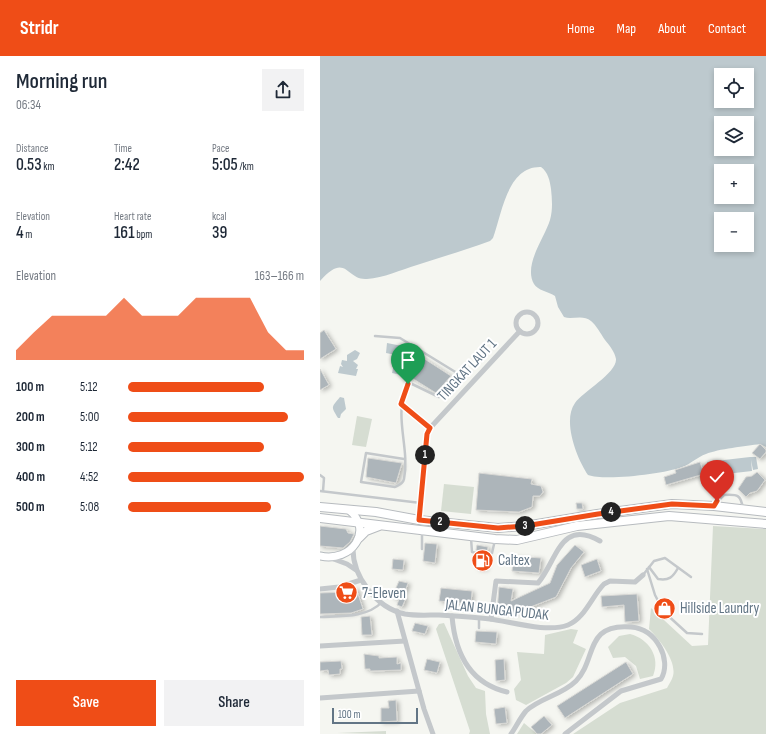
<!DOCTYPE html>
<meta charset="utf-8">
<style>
body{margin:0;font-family:"Sofia Sans Condensed",sans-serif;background:#f2f2f3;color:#1f2937;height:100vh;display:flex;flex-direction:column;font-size:15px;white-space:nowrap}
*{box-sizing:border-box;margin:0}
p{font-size:13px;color:#747a83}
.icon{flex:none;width:22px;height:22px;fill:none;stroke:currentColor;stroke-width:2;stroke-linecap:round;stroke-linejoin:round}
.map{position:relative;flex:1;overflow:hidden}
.details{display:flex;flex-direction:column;background:#fff;width:320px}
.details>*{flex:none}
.buttons{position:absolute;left:394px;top:12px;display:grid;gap:8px}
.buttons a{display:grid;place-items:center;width:40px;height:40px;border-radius:0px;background:#fff;box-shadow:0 2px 6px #0003;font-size:20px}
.scale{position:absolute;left:12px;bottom:10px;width:86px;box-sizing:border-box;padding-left:4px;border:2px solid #627585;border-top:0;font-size:11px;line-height:14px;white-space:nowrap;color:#627585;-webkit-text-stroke:3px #fff;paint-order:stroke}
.pin{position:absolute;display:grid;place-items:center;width:34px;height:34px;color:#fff;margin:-41px -17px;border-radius:50% 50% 50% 0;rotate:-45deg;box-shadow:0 0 4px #0007}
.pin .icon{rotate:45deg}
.km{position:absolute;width:20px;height:20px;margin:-10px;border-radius:50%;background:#222;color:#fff;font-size:11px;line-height:20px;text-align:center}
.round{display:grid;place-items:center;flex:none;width:42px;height:42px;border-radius:0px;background:#f2f2f3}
.headline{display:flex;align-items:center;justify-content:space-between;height:68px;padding:0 16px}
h1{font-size:22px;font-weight:600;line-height:30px}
.figures{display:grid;grid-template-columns:repeat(3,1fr);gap:6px;height:68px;padding:4px 16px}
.figures div{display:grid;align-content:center}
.figures b{font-size:17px;font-weight:600}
.figures small{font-size:11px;font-weight:400}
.figures p{font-size:11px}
.chart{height:112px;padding:8px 16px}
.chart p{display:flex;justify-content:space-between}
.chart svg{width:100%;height:72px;margin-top:4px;fill:#ef4d17;opacity:.7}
.primary-button{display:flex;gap:8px;margin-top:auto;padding:8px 16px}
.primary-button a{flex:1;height:46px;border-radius:0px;background:#ef4d17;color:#fff;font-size:16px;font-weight:600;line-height:46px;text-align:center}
.primary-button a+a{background:#f2f2f3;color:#1f2937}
ul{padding:0 16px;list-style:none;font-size:13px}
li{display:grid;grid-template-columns:64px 48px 1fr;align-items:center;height:30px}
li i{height:10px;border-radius:5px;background:#ef4d17}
header{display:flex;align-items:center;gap:24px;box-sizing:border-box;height:56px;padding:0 20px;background:#ef4d17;color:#fff}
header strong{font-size:19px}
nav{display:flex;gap:22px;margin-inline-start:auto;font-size:14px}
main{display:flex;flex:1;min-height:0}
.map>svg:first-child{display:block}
.green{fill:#d6ddd2}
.water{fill:#bdc9ce;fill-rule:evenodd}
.building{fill:#adb5ba;stroke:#d7d7d4;filter:url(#shadow)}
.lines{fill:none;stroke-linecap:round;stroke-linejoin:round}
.secondary-casing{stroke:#b4babe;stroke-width:9}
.primary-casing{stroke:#b7bbbf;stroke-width:10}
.lane{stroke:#c4c8cb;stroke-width:2.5}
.street{stroke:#c4c8cb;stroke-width:5}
.secondary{stroke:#fff;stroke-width:7}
.primary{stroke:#fff;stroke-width:8}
.route-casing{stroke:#fff;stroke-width:8}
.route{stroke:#ef4d17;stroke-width:5}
.labels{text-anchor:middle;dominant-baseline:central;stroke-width:4;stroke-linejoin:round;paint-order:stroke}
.street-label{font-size:15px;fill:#627585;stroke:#fff}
.poi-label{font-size:15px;fill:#627585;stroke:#fff;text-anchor:start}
</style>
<header>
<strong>Stridr</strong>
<nav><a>Home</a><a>Map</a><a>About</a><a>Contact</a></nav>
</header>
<main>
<section class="details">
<div class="headline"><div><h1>Morning run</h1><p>06:34</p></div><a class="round"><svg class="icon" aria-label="share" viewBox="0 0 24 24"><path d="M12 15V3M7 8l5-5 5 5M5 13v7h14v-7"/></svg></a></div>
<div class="figures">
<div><p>Distance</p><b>0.53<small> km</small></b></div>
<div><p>Time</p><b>2:42</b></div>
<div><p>Pace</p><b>5:05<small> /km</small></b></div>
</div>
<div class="figures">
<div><p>Elevation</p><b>4<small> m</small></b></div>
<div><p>Heart rate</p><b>161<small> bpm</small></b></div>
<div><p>kcal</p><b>39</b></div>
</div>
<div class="chart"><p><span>Elevation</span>163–166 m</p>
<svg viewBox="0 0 160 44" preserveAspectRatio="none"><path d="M0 44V38L10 27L20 17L30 17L40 17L50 17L60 6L70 17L80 17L90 17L100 6L110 6L120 6L130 6L140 27L150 38L160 38V44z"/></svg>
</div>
<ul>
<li><b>100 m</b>5:12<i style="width:77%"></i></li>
<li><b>200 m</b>5:00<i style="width:91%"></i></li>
<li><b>300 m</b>5:12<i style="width:77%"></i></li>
<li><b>400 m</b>4:52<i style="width:100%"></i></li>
<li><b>500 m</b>5:08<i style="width:81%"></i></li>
</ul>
<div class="primary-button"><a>Save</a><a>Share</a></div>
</section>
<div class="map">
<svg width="446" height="678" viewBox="0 0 446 678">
<defs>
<filter id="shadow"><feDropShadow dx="2.5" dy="1.5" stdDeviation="2" flood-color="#0004"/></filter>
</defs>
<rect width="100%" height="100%" fill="#f5f6f1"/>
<g class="green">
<path d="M37,360l15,3 -6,28 -14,-2z"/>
<path d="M124,428l30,3 -3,27 -30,-3z"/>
<path d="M393,470l53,3v205h-193l47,-31 47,-15c2,-4 5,-8 6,-12 4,-15 -14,-37 -24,-47l2,-21 41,38 16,-1z"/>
<path d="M124,567l24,53 8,12 9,3 1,23 4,20h-21l1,-3 -34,-102 3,-5z"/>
<path d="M251,573l7,1 -5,13 13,6 -13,28 -7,6 -40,22 -10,-5 -2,-11 7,-9 -4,-28 27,2 1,-19z"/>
<path d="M310,578c19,5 31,23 23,42l-13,3 -4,-13 -11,-9 -12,1 -5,-11 11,-11z"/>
<path d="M204,667l13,11h-20z"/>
<path d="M66,675v3l-49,-1z"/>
</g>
<g class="water">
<path d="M0,0h446v391l-6,-3c-14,2 -42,5 -54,10 -9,3 -15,10 -24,13 -18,7 -77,14 -94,8 -11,-16 -26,-54 -13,-72 8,-11 42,-30 41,-44 -1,-7 -7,-14 -11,-19 -4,-6 -9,-15 -14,-19 -8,-7 -19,-1 -27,-4l-6,-10 -3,-11c-6,-4 -18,-6 -21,-12 -11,-19 11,-47 16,-64 3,-11 2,-21 1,-31 -1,-8 -3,-17 -10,-22 -34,-1 -39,47 -48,71l-3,3c-24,9 -49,16 -73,24 -17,5 -33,13 -50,14 -21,2 -20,-28 -47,2zM401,19h26v26h-26zM401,67h26v26h-26zM401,115h26v26h-26zM401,163h26v26h-26z"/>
<path d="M67,287l20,4 -6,28 -9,-2 4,-18 -10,-2z"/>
<path d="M35,294l5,3 -3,6 -4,2 5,4 -2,4h2l-2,7 -18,-3 2,-7 3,1 -2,-3 1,-4 5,1v-6z"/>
<path d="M20,341l4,1 2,11 -5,5 -1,4h-2c-7,-12 -7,-10 2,-21z"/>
<path d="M430,401h6l2,12 -5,1 -2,-10 1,11 -44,5 -1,-14z"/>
</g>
<g class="building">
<path d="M4,274l12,19 -16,10v-26z"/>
<path d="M100,300l31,20 -15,17 -29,-18z"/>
<path d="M0,313l9,16 -9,5z"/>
<path d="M440,388l6,6v2l-6,7 -8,-6z"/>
<path d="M48,402l34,5 -6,20 -30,-6z"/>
<path d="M380,406l4,12 -38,11 -2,-8 12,-4 -1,-3z"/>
<path d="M437,416l8,8 -8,11 -7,2 -4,4 -8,-8 8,-12 6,-1z"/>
<path d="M159,417l53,6 -1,5 10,2 2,6 -3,4h-7l-1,11 -13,5 -43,-2z"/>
<path d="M256,447h6l1,6h-6z"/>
<path d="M0,470l26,3 2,4 6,1 -4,8 -7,6 -23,-2z"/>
<path d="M105,487l12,1 -2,19 -12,-2z"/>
<path d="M157,489l11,2 -1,6 -11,-3z"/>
<path d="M255,489l9,7 -13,16 -15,29 -41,16 -18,-1 2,-25 14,2 -2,12 39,-18 7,-18z"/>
<path d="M156,500l10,2 -1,11 -8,-1v-8h-2z"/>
<path d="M194,500l27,2 -2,15 -27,-2z"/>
<path d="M73,503l11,1 -1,10 -11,-1z"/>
<path d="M277,503l4,12 -16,6 -4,-12z"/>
<path d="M79,525l9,2 -5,14 3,1 -4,9 -5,-2 2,-6 -7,-2z"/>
<path d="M36,532l7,21 -12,4 -31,1v-21l27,-1z"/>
<path d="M121,532l31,3 -1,13 -32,-3z"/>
<path d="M317,538l2,27 -14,1 -1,-17 -22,2 -1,-11z"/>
<path d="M50,560l2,19h-10l-1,-18z"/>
<path d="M95,567l13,3 -3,8 -13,-3z"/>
<path d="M156,575l21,1 -1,12 -21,-2z"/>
<path d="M44,598l15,2v2l18,-1v7l4,-1v7l-31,1v-2h-5z"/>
<path d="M107,603l13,3 -3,11 -13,-3z"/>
<path d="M184,603l1,21 -9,1 -1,-21z"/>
<path d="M21,605l1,8h-2v5l-11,1 -1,-5 -8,1v-9z"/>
<path d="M306,606l7,12 -68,44 -8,-12z"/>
<path d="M76,644l1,21 -16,1v-14h8l-1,-7z"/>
<path d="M185,651l2,16 -11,1 -2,-15z"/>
<path d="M224,660l8,9 -11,9h-4l-6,-7z"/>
</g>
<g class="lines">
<defs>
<path id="secondary" d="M0,500c32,7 54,-26 29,-46"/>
<g id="primary">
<path d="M0,451l56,5 43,8 79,8 27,-2 72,-12 75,-10 42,2 52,6"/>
<path d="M0,462l175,21 22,1 60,-14 92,-10 97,8"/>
<path d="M39,482l7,-7 13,-5"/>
</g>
</defs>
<use href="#secondary" class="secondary-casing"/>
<use href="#primary" class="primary-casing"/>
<g class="lane">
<path d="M55,280l25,2 57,35 -18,24 -27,-13 -6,3c-12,32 4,61 -2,92 -1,5 -5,6 -9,8l-34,-5 5,-29 38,6"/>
<path d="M81,348l29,24"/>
<path d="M0,419l4,3 -1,13"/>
<path d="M0,435l101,12"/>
<path d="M395,448l9,-9c14,-1 17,0 19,14"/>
<path d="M102,476v17"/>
<path d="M151,482l1,14 16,4 4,-3 3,-13"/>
<path d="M329,511l9,12c11,2 15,-2 20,-11"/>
<path d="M327,513l8,26 9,17 23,21 15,1"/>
<path d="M323,519l11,-14 11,-3 26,19"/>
<path d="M0,561c20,-1 47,1 62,-15"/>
<path d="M159,562v10"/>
</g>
<g class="street">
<circle cx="207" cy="267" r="11"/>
<path d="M99,464l8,-86 3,-6 90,-97"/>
<path d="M33,491c-1,29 23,61 52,67 11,2 23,1 34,1 17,1 34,2 51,4 22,3 58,14 78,6 17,-7 24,-29 36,-41l6,-3 25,1 8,-7"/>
<path d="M11,502l16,6 9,6"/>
<path d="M0,533l19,-2 22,-7"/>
<path d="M77,555l27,98 9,25"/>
<path d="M132,560c3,37 17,67 55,76"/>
<path d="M171,563l5,-38 42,2c19,-22 22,-65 62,-42"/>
<path d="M0,590l85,-5"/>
<path d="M0,642l99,-7"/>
<path d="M191,678c5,-7 9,-16 15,-23 14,-13 36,-16 50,-30 21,-21 8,-58 55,-54 13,1 23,9 29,20 5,9 7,22 1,32l-40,12 -56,43"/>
</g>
<use href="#secondary" class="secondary"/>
<use href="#primary" class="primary"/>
</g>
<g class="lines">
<defs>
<path id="route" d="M88,328l-7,20 29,24 -3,6 -8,86 79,8 27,-2 73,-12 74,-10 42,2 3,-5"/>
</defs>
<use href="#route" class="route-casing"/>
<use href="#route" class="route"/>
</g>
<defs>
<symbol id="fuel-disc" viewBox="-11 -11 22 22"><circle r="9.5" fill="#ef4d17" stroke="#fff"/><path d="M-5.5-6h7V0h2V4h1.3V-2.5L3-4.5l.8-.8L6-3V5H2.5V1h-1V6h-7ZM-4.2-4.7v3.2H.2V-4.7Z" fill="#fff"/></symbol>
<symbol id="supermarket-disc" viewBox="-11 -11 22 22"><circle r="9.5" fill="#ef4d17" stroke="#fff"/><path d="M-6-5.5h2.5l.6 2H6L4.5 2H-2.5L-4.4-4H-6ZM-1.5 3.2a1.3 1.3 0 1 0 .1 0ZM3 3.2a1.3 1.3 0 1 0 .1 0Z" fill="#fff"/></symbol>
<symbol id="shop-disc" viewBox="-11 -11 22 22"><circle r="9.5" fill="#ef4d17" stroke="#fff"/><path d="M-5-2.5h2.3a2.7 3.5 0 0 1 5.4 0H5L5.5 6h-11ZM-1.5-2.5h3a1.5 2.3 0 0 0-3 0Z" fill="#fff"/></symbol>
</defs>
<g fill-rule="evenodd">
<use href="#fuel-disc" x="150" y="492" width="25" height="25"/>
<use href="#supermarket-disc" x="14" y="524" width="25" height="25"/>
<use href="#shop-disc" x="332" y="540" width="25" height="25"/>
</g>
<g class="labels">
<g class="street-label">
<text transform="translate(147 314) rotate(-47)">TINGKAT LAUT 1</text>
<text transform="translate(177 554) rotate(6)">JALAN BUNGA PUDAK</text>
</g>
<g class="poi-label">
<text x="178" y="504">Caltex</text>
<text x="42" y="537">7-Eleven</text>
<text x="360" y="552">Hillside Laundry</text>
</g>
</g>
</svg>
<div class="buttons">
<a><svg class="icon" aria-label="locate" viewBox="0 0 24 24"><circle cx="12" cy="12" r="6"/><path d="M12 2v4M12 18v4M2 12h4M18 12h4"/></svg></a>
<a><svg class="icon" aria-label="layers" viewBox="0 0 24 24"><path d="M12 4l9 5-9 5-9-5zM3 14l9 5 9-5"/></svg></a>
<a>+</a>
<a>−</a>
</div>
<div class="scale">100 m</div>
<div class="pin" style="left:88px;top:328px;background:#1e9e55"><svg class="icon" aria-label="arrive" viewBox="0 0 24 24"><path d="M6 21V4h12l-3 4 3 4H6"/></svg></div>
<div class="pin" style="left:397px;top:445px;background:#d93025"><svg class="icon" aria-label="check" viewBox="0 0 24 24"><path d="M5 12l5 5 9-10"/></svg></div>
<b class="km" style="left:105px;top:399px">1</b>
<b class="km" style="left:120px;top:466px">2</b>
<b class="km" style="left:205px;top:470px">3</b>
<b class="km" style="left:291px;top:456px">4</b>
</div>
</main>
